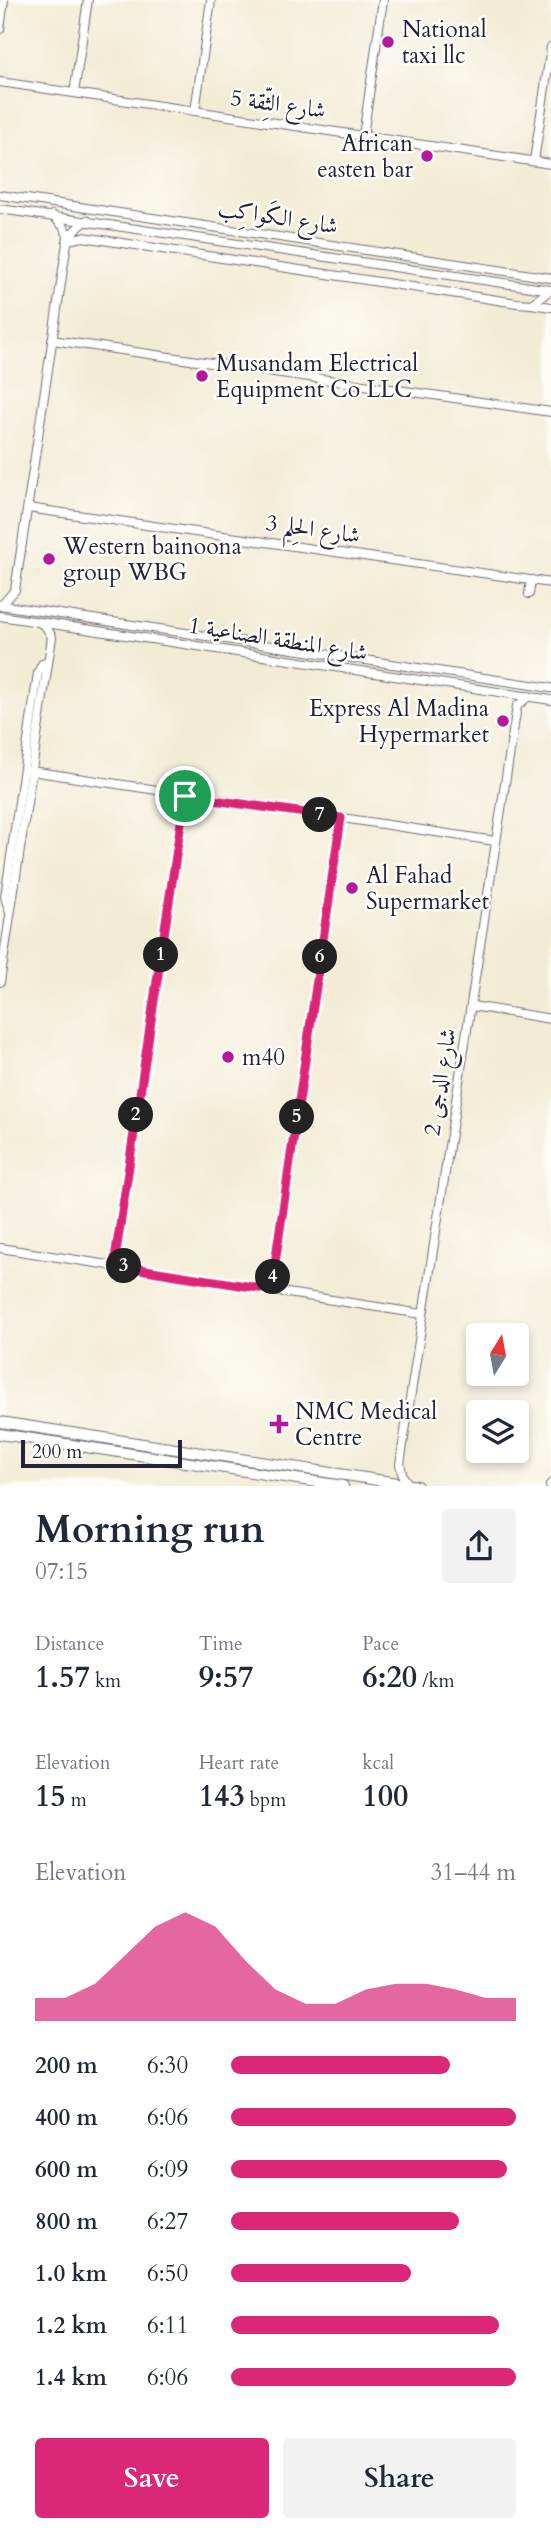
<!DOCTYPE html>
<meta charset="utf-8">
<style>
body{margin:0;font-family:Cardo,Amiri,serif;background:#f2f2f3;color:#1f2937;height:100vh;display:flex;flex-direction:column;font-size:26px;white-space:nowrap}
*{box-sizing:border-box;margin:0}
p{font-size:23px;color:#747a83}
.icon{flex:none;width:38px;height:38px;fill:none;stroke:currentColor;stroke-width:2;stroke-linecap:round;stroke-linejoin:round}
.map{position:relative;height:1486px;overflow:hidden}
.side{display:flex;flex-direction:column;background:#fff;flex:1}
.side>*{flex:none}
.needle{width:46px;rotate:11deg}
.controls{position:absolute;left:466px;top:1323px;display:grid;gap:14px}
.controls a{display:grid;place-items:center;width:63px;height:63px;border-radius:7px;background:#fff;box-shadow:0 4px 10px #0003;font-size:35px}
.scale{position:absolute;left:21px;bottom:18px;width:161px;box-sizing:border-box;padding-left:7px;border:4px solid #22223b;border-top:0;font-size:19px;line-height:24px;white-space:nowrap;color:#22223b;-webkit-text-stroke:5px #fdfcf7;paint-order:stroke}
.pin{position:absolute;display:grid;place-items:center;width:60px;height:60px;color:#fff;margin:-30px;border:4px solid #fff;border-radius:50%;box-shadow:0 2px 7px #0007}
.km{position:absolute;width:35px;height:35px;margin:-18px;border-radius:50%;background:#222;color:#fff;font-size:19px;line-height:35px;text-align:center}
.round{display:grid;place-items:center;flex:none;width:74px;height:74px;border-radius:7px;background:#f2f2f3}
.summary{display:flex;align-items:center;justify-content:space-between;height:119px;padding:0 35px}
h1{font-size:38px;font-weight:800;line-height:52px}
.stats{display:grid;grid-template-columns:repeat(3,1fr);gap:10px;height:119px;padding:7px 35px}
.stats div{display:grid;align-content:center}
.stats b{font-size:30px;font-weight:800}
.stats small{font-size:19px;font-weight:400}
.stats p{font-size:19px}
.chart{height:196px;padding:14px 35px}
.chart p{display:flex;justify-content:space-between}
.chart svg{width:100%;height:126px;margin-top:7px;fill:#db2777;opacity:.7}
.primary-button{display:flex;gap:14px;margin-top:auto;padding:14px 35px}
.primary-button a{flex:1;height:80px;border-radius:7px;background:#db2777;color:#fff;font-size:28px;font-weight:800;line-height:80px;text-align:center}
.primary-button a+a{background:#f2f2f3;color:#1f2937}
ul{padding:0 35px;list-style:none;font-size:23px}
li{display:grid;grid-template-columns:112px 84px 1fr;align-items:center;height:52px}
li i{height:18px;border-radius:9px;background:#db2777}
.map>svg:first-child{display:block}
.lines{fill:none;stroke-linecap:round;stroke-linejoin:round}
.minor-casing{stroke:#6b6971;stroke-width:10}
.major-casing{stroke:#6b6971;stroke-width:12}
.minor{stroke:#fff;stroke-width:8}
.major{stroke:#fff;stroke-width:10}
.route-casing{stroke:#fff;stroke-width:14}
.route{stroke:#db2777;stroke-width:9}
.poi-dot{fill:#b5179e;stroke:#fdfcf7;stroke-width:2.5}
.labels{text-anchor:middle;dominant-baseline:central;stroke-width:5;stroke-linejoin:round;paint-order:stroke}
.poi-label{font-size:23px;fill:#22223b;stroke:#fdfcf7;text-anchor:start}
.street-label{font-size:23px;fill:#22223b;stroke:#fdfcf7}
</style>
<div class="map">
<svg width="551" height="1486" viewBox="0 0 551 1486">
<rect width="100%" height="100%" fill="#fdfcf7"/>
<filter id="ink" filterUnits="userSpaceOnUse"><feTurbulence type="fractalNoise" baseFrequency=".0143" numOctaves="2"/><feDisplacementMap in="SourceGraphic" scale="14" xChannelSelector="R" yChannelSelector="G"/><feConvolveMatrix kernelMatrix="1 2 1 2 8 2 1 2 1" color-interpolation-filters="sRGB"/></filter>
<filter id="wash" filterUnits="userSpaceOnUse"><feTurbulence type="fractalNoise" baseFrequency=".00686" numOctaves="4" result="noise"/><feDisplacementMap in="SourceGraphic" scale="28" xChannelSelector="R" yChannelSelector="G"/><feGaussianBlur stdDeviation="1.57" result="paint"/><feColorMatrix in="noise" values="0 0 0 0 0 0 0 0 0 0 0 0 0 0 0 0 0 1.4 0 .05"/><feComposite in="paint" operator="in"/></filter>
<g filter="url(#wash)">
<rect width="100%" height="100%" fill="#f3ecd5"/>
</g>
<g filter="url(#ink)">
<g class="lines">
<defs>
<g id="minor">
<path d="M0,29l4,-29"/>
<path d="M0,82l551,82"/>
<path d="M74,93l14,-93"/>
<path d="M195,111l16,-111"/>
<path d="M363,136l20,-136"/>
<path d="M534,161l17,-114"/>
<path d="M0,195l551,83"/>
<path d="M0,209l551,81"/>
<path d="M68,236l19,-16"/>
<path d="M68,240l15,-3 434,66 14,1 20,-14"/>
<path d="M531,304l20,3"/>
<path d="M52,340l499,72"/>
<path d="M28,508l523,75"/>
<path d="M529,594l2,-14"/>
<path d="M0,605l551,83"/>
<path d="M1,606l14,-16 53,-354 -4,-9 -12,-12"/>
<path d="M0,616l551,84"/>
<path d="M31,771l464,70"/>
<path d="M10,913l-5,-16 33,-224 4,-9 6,-2"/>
<path d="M0,982l52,-345 -6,-10 -6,-4"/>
<path d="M472,1006l79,13"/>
<path d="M0,1248l422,66"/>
<path d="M114,1265l71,-469"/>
<path d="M271,1290l70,-472"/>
<path d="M409,1484l-6,-7 -3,-13 117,-758 12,-10"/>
</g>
<g id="major">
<path d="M0,1422l417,64"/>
<path d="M0,1434l343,52"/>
<path d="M551,1486v-1"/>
</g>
</defs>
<use href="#minor" class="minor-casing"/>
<use href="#major" class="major-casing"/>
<use href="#minor" class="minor"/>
<use href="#major" class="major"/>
</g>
</g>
<g class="lines" filter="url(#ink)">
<defs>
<path id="route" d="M185,796l156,22 -70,472 -157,-25z"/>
</defs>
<use href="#route" class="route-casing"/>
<use href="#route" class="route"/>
</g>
<g class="poi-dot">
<circle cx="388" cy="42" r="7"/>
<circle cx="427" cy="156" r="7"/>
<circle cx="202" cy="376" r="7"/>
<circle cx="49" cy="559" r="7"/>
<circle cx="503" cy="721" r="7"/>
<circle cx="352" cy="888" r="7"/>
<circle cx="228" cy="1057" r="7"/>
<path d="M275.5 1413.5h7v7h7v7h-7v7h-7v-7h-7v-7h7z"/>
</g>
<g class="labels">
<g class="poi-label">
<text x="402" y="29">National<tspan x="402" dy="26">taxi llc</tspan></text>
<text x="413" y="143" text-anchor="end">African<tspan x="413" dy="26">easten bar</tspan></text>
<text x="216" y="363">Musandam Electrical<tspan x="216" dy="26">Equipment Co LLC</tspan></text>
<text x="63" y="546">Western bainoona<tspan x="63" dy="26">group WBG</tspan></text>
<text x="489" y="708" text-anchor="end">Express Al Madina<tspan x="489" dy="26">Hypermarket</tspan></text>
<text x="366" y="875">Al Fahad<tspan x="366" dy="26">Supermarket</tspan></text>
<text x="242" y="1057">m40</text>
<text x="295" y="1411">NMC Medical<tspan x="295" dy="26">Centre</tspan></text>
</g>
<g class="street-label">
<text transform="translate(278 104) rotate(8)">شارع الثِّقة 5</text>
<text transform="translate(278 217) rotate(9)">شارع الكَواكِب</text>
<text transform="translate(313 529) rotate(8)">شارع الحِلم 3</text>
<text transform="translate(278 639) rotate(9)">شارع المنطقة الصناعية 1</text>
<text transform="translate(440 1082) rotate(-81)">شارع الدجى 2</text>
</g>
</g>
</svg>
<div class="controls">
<a><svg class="needle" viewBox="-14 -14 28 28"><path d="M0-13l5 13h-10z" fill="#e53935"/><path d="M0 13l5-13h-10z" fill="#747a83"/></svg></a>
<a><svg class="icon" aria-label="layers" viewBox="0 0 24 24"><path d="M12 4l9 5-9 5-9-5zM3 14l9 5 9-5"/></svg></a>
</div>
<div class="scale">200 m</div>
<div class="pin" style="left:185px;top:796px;background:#1e9e55"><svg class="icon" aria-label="arrive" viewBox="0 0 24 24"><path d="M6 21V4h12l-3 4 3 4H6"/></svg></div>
<b class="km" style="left:161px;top:955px">1</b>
<b class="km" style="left:136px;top:1115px">2</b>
<b class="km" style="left:124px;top:1266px">3</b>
<b class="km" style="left:273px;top:1277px">4</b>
<b class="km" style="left:297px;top:1117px">5</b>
<b class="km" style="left:320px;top:957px">6</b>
<b class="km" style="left:320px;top:815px">7</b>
</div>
<section class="side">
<div class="summary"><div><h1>Morning run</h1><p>07:15</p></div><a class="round"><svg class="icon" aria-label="share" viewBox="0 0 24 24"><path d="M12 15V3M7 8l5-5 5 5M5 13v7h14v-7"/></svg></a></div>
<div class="stats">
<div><p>Distance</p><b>1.57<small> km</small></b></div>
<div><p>Time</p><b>9:57</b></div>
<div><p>Pace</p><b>6:20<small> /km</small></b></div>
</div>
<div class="stats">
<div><p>Elevation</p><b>15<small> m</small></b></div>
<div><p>Heart rate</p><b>143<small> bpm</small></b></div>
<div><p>kcal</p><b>100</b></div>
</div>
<div class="chart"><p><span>Elevation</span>31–44 m</p>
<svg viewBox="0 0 160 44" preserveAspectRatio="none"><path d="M0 44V36L10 36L20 31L30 21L40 11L50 6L60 11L70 23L80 33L90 38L100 38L110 33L120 31L130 31L140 33L150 36L160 36V44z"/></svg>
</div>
<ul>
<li><b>200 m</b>6:30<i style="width:77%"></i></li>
<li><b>400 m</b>6:06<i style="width:100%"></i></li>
<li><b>600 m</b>6:09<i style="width:97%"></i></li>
<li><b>800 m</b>6:27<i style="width:80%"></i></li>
<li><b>1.0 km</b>6:50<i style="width:63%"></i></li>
<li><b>1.2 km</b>6:11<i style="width:94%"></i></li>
<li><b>1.4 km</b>6:06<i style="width:100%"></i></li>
</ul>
<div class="primary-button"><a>Save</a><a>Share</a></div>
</section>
